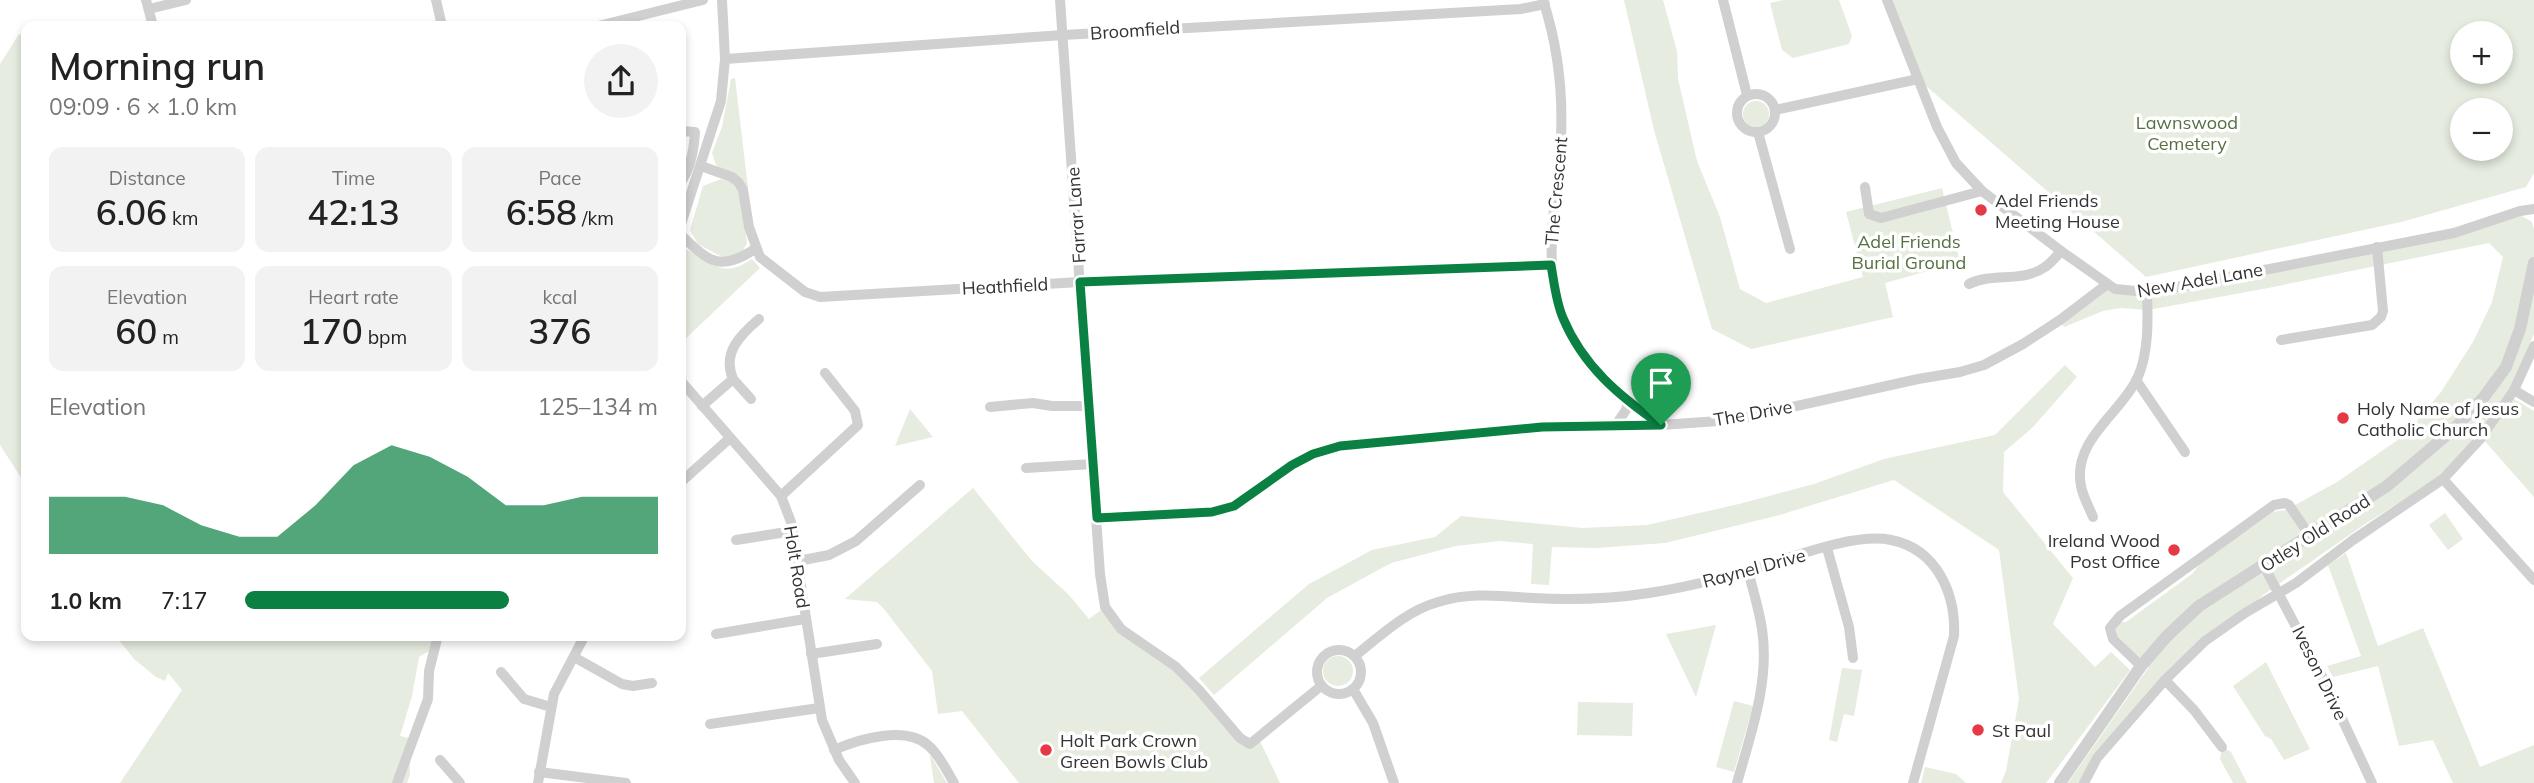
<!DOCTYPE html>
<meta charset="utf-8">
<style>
body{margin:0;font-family:Mulish,sans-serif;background:#f2f2f2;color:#222;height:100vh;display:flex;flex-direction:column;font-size:26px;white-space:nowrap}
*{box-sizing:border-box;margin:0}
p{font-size:23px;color:#767676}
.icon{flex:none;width:38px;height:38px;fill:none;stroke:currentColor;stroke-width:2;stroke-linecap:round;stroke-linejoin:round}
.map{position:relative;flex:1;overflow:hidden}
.panel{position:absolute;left:21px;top:21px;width:665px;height:620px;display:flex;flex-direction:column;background:#fff;border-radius:14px;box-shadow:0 4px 10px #0003}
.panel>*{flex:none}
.fabs{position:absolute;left:2450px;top:21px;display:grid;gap:14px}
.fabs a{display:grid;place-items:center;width:63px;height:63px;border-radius:50%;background:#fff;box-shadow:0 4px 10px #0003;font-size:35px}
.pin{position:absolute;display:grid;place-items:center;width:60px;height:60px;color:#fff;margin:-72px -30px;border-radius:50% 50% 50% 0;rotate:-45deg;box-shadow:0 0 7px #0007}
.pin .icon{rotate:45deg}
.round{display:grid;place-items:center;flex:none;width:74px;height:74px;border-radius:37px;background:#f2f2f2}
.summary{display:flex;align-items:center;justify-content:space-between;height:119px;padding:0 28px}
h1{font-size:38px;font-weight:600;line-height:52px}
.metrics{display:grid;grid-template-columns:repeat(3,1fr);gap:10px;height:119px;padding:7px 28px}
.metrics div{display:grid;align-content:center;border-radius:14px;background:#f2f2f2;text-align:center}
.metrics b{font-size:35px;font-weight:600}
.metrics small{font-size:19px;font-weight:400}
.metrics p{font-size:19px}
.chart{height:196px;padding:14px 28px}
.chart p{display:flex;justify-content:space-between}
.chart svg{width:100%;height:126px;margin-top:7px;fill:#0b8043;opacity:.7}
ul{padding:0 28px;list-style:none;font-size:23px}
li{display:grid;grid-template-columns:112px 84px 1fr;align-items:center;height:52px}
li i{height:18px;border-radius:9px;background:#0b8043}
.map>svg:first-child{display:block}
.green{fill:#e6ecdf;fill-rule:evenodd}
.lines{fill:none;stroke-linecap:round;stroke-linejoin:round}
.minor{stroke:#d0d0d0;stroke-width:10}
.tertiary{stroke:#d0d0d0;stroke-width:12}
.route-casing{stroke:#fff;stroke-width:14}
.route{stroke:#0b8043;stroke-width:9}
.poi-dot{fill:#e63946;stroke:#fff;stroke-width:2.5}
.labels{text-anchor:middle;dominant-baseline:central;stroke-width:7;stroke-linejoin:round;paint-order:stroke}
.street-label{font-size:18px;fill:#333;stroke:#fff}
.park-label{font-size:18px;fill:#56703f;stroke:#fff}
.poi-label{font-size:18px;fill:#333;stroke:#fff;text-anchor:start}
</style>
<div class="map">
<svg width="2534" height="783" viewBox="0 0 2534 783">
<rect width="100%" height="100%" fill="#fff"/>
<g class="green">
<path d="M1624,0h39l14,51 1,28 19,82 23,56 20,72 26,14 97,-26 -17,-65 96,-24 18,74 -75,21 8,34 -142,32 -39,-20 -58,-199z"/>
<path d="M1784,0h55l13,36 -3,8 -56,14 -11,-8 -12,-47z"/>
<path d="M1888,0h646v173l-8,14 -125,35 -255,55 -228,-198zM2462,33h39v39h-39zM2462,110h39v39h-39z"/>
<path d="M19,34l7,3v448l-26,-40v-381z"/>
<path d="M735,78l13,110 -1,1 -31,-24 -4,-12 10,-26 9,-48z"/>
<circle cx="1756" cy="114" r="13"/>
<path d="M721,179l10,2 11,17 5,45 -6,11 -17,4 -26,-14 -8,-14 13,-44z"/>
<path d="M2522,216l10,6 2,7v105l-23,51 -33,50 -44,46 -69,43 -102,71 -19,18 -39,28 -108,117 -13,25h-16l81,-116 -32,-31 -1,-7 5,-7h5l66,-48 8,-10 73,-52 13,-2 51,-28 68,-47 36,-43 32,-50 19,-40 11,-45 -14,-14 -226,46 -115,21 -27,-2 -18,3 -39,16 -4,-7 46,-35 28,8z"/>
<path d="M684,249c29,9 34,33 68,10l8,9 -78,74 4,17 -5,4v-112z"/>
<path d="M2065,365l12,12 -44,50 -29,25 -1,40 70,86 -20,46 42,43 16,-15 19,18 -84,113h-45l5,-12 13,-72 -20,-149 -105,-70 -118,36 -111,27 -69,5 -44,-1 -3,38 -18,-1 2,-40 -33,-3 -44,5 -65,17 -64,35 -113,97 -15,-17 110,-94 63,-34 63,-13 26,-21 122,12 64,-3 92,-21 75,-20 70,-25 111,-24z"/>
<path d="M2514,399l20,12v86l-50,-57z"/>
<path d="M910,409l23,28 -38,9z"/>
<path d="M973,488l59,73 37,34 20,24 16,-12 16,22 26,16 93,93 18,-1 22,46h-261l-57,-72 -24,3 -6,-43 -48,-62 -7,-7 -32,-3z"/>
<path d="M2445,513l18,26 -15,11 -19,-25z"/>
<path d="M2346,553l32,93 45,-18 57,139 54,-22v38h-81l-20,-43 -34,6 -21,-80 -45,11 -6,-11 34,-10 -33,-91z"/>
<path d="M1716,625l-20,72 -30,-63z"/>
<path d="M115,635h318l-4,16 -10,6 -7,39 -12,40 9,2 1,36 -3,9h-287l62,-93 -14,-17 -3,8 -9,-4 -22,-18z"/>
<circle cx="1338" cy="671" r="15"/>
<path d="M2266,662l44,87 -26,11 -13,-21 -6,-3 -32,-50z"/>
<path d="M1842,668l20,2 -8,46 -10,-2 -7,28 -8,-2z"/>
<path d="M1734,701l19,5 -19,66 -18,-5z"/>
<path d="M1578,702l55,1 -1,33 -55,-1z"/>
<path d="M2222,747l9,5 16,31h-14l-13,-24z"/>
<path d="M930,756h1l16,27h-13z"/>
<path d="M1925,767l31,7 10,9h-45z"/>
</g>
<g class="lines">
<g class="minor">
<path d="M146,0l7,26"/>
<path d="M436,0l6,26"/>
<path d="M1060,0l40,574 5,33 16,22 54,37 24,24 41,48 10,6 71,-58"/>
<path d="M1543,0c14,43 20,92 18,137 -4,79 -27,138 18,213 18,32 52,55 82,75"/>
<path d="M1723,0l24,95"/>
<path d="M1887,0l50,127 19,36 26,28 79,60 54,38 32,3 35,-6 272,-53 66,-22 14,-2"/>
<path d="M149,9l37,-9"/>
<path d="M598,26l105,-26"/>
<path d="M725,59l338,-24 458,-26 24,-5"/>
<circle cx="1756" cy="113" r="19"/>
<path d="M1775,110l143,-31"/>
<path d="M681,131l14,1c-1,17 -4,36 -14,50"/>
<path d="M1758,132l32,117"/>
<path d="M701,166l31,11 6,5 5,8 6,37 11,30 45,35 15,5 260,-15 471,-17"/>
<path d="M1865,187l4,27 12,4 101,-27"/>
<path d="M681,224l40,-123 4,-42 -3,-59"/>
<path d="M681,235c28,27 39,37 74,14"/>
<path d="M1969,284c23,-12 54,-1 76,-17 6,-4 11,-10 16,-16"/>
<path d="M2281,340l91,-15 9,-8 2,-6 -6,-64"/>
<path d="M733,379l18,20"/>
<path d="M2136,380l49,72"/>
<path d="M681,381l100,115 10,26 31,198 17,40 16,23"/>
<path d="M2514,390l20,12"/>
<path d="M702,406l31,-27c-11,-26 7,-44 26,-60"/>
<path d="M990,407l43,-4 19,3h38"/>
<path d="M1615,426l11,-16 2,-8"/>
<path d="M1026,468l67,-4"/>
<path d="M2443,479l91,101"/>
<path d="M681,482l49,-44"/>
<path d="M781,496l77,-71 -3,-14 -30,-38"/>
<path d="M2093,517c-4,-10 -10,-20 -12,-31 -9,-45 38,-71 56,-107 12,-25 11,-60 10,-87"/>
<path d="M1097,518l115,-6 22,-6 58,-41 21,-11 27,-8 202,-19 119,-2 72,-5 185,-41 42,-7 24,-7 39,-21 37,-24 46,-35"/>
<path d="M736,540l57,-9"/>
<path d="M1827,548l22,79 4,31"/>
<path d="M798,561l31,-6 27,-14 64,-56"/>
<path d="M2264,566l59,112 49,105"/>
<path d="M716,634l89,-15"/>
<circle cx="1339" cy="672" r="22"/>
<path d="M811,654l66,-10"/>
<path d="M1355,656c25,-20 51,-45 83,-54 31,-10 63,-6 95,-4 38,2 78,1 116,-5 33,-5 66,-13 98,-22 38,-11 106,-39 144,-31 46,9 65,54 63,96l-41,147"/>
<path d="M574,657l48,27 11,2 19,-3"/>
<path d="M2141,666l-28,-27 -3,-11 10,-12 154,-111 11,-2 4,2 21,31"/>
<path d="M501,672l23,27 27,8"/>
<path d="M2165,680l29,30 28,37"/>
<path d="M1353,689l20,34 21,60"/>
<path d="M710,724l109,-16"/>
<path d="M834,750c25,-11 72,-25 95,-4 11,10 18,25 25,37"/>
<path d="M440,760l20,23"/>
<path d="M539,772l87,11"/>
<path d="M397,783l31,-84 1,-28 9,-36"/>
<path d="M538,783l16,-89 31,-59"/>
<path d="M1737,783c14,-50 33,-102 25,-154 -3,-20 -9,-39 -14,-58"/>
<path d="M2084,783l13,-25 68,-78 40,-39 40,-28 51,-30 57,-43 90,-61 38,-41 9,-13 24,-35 20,-44"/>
</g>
<path class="tertiary" d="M2060,783l81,-117 26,-30 32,-30 188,-120 69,-59 28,-30 22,-30 14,-38 14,-66"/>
</g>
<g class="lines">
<defs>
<path id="route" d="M1551,265c3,17 5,37 12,53 20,48 56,78 98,107l-119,2 -202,19 -27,8 -21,11 -58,41 -22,6 -115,6 -17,-236z"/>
</defs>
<use href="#route" class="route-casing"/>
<use href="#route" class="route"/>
</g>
<g class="poi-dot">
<circle cx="1981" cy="210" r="7"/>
<circle cx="2343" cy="418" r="7"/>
<circle cx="2174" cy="550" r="7"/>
<circle cx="1978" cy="730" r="7"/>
<circle cx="1046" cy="750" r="7"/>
</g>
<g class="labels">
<g class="street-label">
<text transform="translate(1135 30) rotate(-4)">Broomfield</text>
<text transform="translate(1556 191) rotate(-85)">The Crescent</text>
<text transform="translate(1076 215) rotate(-94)">Farrar Lane</text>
<text transform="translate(2200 280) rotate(-10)">New Adel Lane</text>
<text transform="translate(1005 286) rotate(-3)">Heathfield</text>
<text transform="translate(1753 413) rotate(-10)">The Drive</text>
<text transform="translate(2315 533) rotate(-33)">Otley Old Road</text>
<text transform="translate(797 567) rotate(81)">Holt Road</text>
<text transform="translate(1754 568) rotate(-15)">Raynel Drive</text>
<text transform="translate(2320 673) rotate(64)">Iveson Drive</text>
</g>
<g class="park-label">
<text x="2187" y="122">Lawnswood<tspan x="2187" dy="21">Cemetery</tspan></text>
<text x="1909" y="241">Adel Friends<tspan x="1909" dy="21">Burial Ground</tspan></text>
</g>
<g class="poi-label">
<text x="1995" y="200">Adel Friends<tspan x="1995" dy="21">Meeting House</tspan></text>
<text x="2357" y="408">Holy Name of Jesus<tspan x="2357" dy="21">Catholic Church</tspan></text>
<text x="2160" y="540" text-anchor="end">Ireland Wood<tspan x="2160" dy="21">Post Office</tspan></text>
<text x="1992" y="730">St Paul</text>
<text x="1060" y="740">Holt Park Crown<tspan x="1060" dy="21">Green Bowls Club</tspan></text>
</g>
</g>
</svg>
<div class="fabs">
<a>+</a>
<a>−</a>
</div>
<div class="pin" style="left:1661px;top:425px;background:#1e9e55"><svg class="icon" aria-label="arrive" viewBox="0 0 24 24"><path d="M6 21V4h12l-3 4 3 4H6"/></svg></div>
<section class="panel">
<div class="summary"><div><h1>Morning run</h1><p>09:09 · 6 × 1.0 km</p></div><a class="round"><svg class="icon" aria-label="share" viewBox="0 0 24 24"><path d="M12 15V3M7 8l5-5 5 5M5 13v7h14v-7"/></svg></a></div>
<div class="metrics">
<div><p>Distance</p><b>6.06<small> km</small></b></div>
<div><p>Time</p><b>42:13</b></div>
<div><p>Pace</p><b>6:58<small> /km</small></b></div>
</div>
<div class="metrics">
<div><p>Elevation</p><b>60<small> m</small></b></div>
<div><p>Heart rate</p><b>170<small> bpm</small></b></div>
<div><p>kcal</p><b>376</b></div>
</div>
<div class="chart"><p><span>Elevation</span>125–134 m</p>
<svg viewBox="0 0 160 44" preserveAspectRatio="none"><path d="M0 44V24L10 24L20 24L30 27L40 34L50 38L60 38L70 27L80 13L90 6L100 10L110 17L120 27L130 27L140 24L150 24L160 24V44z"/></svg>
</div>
<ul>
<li><b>1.0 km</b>7:17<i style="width:64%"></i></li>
</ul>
</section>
</div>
